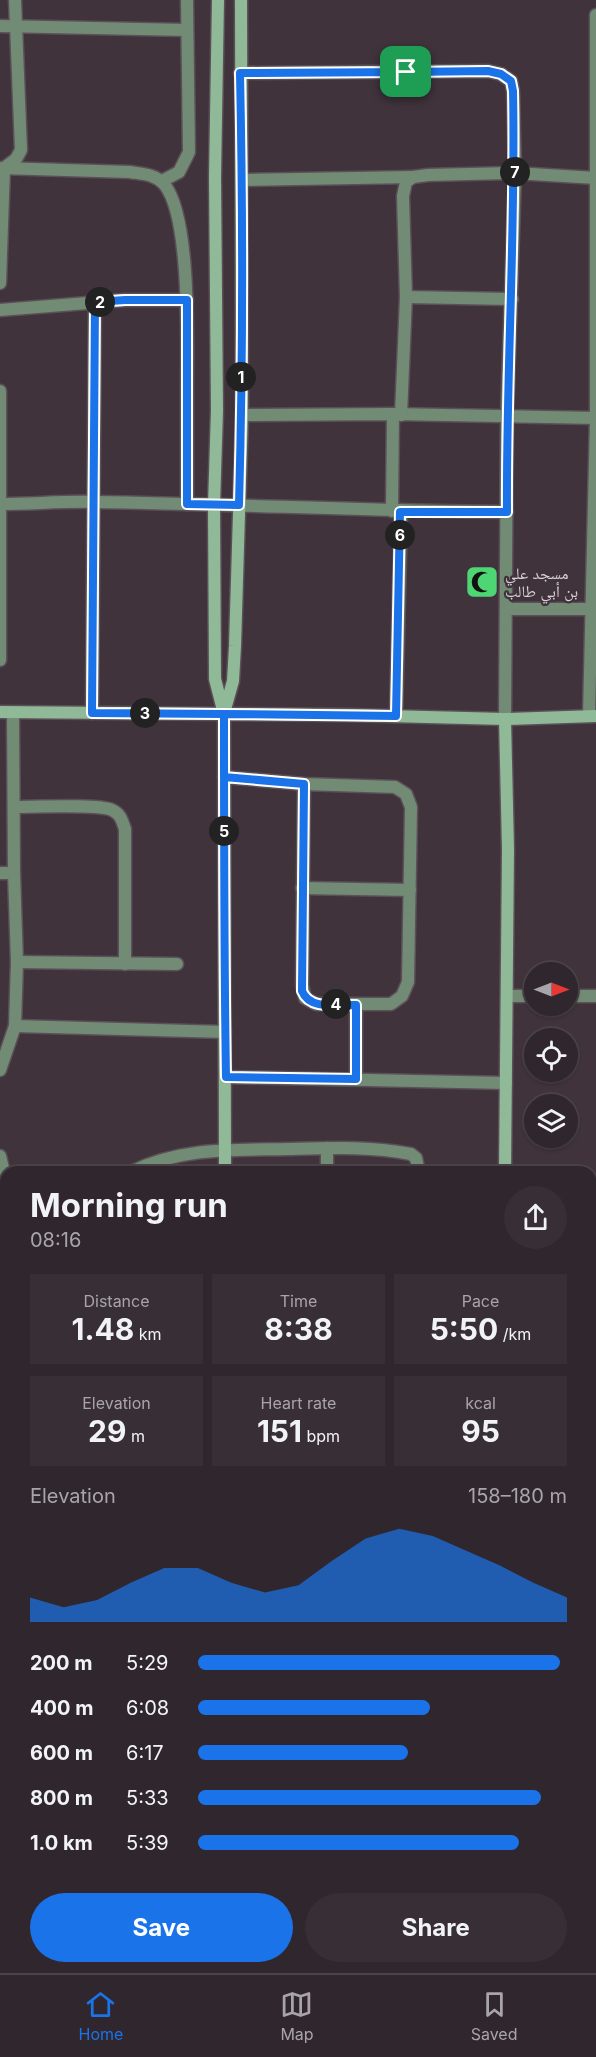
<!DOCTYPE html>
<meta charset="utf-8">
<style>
body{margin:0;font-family:Inter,"Noto Naskh Arabic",sans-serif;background:#382e35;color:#f1f3f6;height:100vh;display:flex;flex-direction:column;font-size:22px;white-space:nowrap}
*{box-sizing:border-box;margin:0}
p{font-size:20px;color:#a8a5aa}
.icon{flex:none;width:33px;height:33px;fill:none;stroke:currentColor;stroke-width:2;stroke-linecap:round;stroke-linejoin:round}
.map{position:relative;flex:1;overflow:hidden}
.panel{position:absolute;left:0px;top:1166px;width:597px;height:808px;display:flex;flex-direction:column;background:#30262d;border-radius:18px 18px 0 0;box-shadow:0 2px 4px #0004,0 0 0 2px #4b4349}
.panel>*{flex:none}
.needle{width:39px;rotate:90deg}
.fabs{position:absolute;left:524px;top:962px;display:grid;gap:12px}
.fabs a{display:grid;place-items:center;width:54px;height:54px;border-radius:50%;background:#30262d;box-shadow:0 2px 4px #0004,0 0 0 2px #4b4349;font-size:30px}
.pin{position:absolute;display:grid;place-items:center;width:51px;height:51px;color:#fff;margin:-26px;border-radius:12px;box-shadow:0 3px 9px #0006}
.km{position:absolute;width:30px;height:30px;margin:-15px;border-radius:50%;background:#222;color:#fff;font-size:16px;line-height:30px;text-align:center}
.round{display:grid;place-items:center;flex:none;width:63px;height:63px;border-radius:32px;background:#382e35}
.head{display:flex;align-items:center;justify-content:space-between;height:102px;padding:0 30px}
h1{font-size:33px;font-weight:700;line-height:45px}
.stats{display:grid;grid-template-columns:repeat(3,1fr);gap:9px;height:102px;padding:6px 30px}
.stats div{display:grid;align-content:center;border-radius:0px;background:#382e35;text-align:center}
.stats b{font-size:30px;font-weight:700}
.stats small{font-size:16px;font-weight:400}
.stats p{font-size:16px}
.chart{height:168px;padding:12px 30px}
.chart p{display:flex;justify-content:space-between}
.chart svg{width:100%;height:108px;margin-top:6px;fill:#1a73e8;opacity:.7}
.button{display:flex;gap:12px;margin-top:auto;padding:12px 30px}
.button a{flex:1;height:69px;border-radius:36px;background:#1a73e8;color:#fff;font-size:24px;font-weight:700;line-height:69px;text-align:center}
.button a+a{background:#382e35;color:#f1f3f6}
ul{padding:0 30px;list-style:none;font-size:20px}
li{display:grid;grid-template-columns:96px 72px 1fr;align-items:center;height:45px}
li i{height:15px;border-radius:8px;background:#1a73e8}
.dock{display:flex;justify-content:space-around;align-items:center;height:84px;border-top:2px solid #4b4349;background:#30262d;font-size:16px;color:#a8a5aa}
.dock a{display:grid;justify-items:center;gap:3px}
.dock .on{color:#1a73e8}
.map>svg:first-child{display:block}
.built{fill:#4b3847}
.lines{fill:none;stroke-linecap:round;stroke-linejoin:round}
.minor-casing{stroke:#5c5058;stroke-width:15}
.secondary-casing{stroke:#5c5058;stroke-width:15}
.minor{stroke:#718b75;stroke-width:12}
.secondary{stroke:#90b997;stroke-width:12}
.route-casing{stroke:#fff;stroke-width:12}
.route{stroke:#1a73e8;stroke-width:8}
.labels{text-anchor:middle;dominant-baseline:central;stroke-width:4.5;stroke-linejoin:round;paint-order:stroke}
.poi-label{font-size:16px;fill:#dad2d8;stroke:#40333c;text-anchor:start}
</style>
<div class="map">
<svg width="596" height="1973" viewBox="0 0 596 1973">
<rect width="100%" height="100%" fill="#40333c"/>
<path class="built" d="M0,1241l6,15v104l-6,3z"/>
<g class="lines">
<defs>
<g id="minor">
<path d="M0,26l186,4"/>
<path d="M240,73l248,-2 13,3 10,7 2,10 2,82 -8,242 -2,304"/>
<path d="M0,168l130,4c12,2 25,2 34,12 27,32 23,158 23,202 0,39 0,79 0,118"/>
<path d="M242,180l171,-3"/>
<path d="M162,181l17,-9 10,-20 -2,-152"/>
<path d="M0,283l4,-115 12,-9 5,-9 -6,-150"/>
<path d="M406,297l106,2"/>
<path d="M0,310l125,-10h62"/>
<path d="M0,391v269"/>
<path d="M242,415l151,-1 203,4"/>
<path d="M401,415l5,-118 -3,-101 3,-14 7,-5 15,-2 87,-2 81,5"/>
<path d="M0,504c32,0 64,-3 96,-2 137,2 274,9 411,10"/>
<path d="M392,511l1,-97"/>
<path d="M506,609h90"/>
<path d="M92,713l3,-411"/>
<path d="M396,716l5,-205"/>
<path d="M589,716l7,-298v-403"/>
<path d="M224,777l80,7 91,3 11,7 5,13 -3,175 -6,14 -11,8h-75l-11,-6 -3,-13 2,-201"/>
<path d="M14,807c19,0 85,-3 98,3 9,4 10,11 13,19v135"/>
<path d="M0,873h14"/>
<path d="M302,888l108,2"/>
<path d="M17,962l160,2"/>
<path d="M507,996h27"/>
<path d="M567,996h29"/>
<path d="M15,1026l210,6"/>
<path d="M0,1070l15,-44 2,-64 -3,-89 -1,-160"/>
<path d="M226,1077l280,6"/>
<path d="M356,1079v-74"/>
<path d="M0,1156l6,25"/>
<path d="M131,1172c49,-25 103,-22 157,-23 40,-1 83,-3 123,5l5,4 3,14"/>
<path d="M327,1172v-24"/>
<path d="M591,1266h5"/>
<path d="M591,1399h5"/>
<path d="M0,1421l6,-1"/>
<path d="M0,1496l6,-1"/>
<path d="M0,1522l6,13"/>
<path d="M591,1545l3,-25 2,-4"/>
<path d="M0,1640l6,-4"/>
<path d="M0,1670l6,11"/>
<path d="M591,1726l5,1"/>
<path d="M591,1787l5,-4"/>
<path d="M0,1807l6,-4"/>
<path d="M591,1827l5,7"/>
<path d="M0,1870l6,-4"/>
<path d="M0,1935h6"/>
<path d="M79,1973v-5"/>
</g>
<g id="secondary">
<path d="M218,0l-3,177 2,233 -3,95 1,174 9,35 1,458"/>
<path d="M0,712l348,3 157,4 91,-3"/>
<path d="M224,713l9,-32 2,-35 7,-231 -1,-415"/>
<path d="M505,1172l3,-323 -3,-130"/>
<path d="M224,1968v5"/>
<path d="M500,1968v5"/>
</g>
</defs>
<use href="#minor" class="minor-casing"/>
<use href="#secondary" class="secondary-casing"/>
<use href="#minor" class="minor"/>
<use href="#secondary" class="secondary"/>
</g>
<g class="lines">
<defs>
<path id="route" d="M406,72l-166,1c3,144 3,288 -1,432l-52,-1v-204h-62l-30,2 -3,411 132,1v63l80,7 -2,207c8,20 37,13 54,14v74l-130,-2c-2,-121 -2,-242 -2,-363l172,2 4,-204h107c-1,-141 9,-280 6,-421l-2,-10 -10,-7 -13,-3 -82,1"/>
</defs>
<use href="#route" class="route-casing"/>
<use href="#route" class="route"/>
</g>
<defs>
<symbol id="mosque-square" viewBox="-11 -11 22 22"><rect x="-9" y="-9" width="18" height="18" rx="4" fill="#4ed675" stroke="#40333c"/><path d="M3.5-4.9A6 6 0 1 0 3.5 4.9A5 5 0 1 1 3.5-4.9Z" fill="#111"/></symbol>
</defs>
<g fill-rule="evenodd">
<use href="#mosque-square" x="463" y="563" width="38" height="38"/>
</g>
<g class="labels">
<g class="poi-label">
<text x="505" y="573">مسجد علي<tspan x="505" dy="18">بن أبي طالب</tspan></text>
</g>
</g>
</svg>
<div class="fabs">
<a><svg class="needle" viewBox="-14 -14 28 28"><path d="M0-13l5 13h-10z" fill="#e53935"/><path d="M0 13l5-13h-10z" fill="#a8a5aa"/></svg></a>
<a><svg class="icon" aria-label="locate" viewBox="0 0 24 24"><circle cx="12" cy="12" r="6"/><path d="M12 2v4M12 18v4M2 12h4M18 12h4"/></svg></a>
<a><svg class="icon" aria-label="layers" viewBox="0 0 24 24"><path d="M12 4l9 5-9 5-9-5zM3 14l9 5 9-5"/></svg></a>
</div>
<div class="pin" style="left:406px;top:72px;background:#1e9e55"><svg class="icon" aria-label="arrive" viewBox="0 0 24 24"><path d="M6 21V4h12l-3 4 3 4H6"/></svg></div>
<b class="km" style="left:241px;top:377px">1</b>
<b class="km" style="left:100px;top:302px">2</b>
<b class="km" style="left:145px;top:713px">3</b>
<b class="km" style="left:336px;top:1004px">4</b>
<b class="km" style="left:224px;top:831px">5</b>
<b class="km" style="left:400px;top:535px">6</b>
<b class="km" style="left:515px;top:172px">7</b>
<section class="panel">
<div class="head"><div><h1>Morning run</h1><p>08:16</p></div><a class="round"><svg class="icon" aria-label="share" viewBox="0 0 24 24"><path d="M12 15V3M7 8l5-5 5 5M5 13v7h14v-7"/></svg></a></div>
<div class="stats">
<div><p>Distance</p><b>1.48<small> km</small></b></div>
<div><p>Time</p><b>8:38</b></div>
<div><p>Pace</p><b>5:50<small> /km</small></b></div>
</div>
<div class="stats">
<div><p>Elevation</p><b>29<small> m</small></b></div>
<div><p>Heart rate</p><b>151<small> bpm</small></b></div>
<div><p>kcal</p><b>95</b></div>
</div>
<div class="chart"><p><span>Elevation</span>158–180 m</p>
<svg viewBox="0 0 160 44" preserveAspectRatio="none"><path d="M0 44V34L10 38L20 35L30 28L40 22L50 22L60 28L70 32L80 29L90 19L100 10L110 6L120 9L130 15L140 21L150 28L160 34V44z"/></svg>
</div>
<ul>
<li><b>200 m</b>5:29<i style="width:98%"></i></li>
<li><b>400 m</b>6:08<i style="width:63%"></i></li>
<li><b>600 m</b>6:17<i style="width:57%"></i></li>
<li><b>800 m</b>5:33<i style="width:93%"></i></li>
<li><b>1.0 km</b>5:39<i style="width:87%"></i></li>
</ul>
<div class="button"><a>Save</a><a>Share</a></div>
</section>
</div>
<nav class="dock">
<a class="on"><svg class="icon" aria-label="home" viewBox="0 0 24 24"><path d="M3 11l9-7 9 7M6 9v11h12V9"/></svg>Home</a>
<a><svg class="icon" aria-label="map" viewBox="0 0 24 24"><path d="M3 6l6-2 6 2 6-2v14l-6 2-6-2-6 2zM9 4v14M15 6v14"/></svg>Map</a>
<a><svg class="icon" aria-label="saved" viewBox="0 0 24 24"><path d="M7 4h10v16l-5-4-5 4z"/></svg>Saved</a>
</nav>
